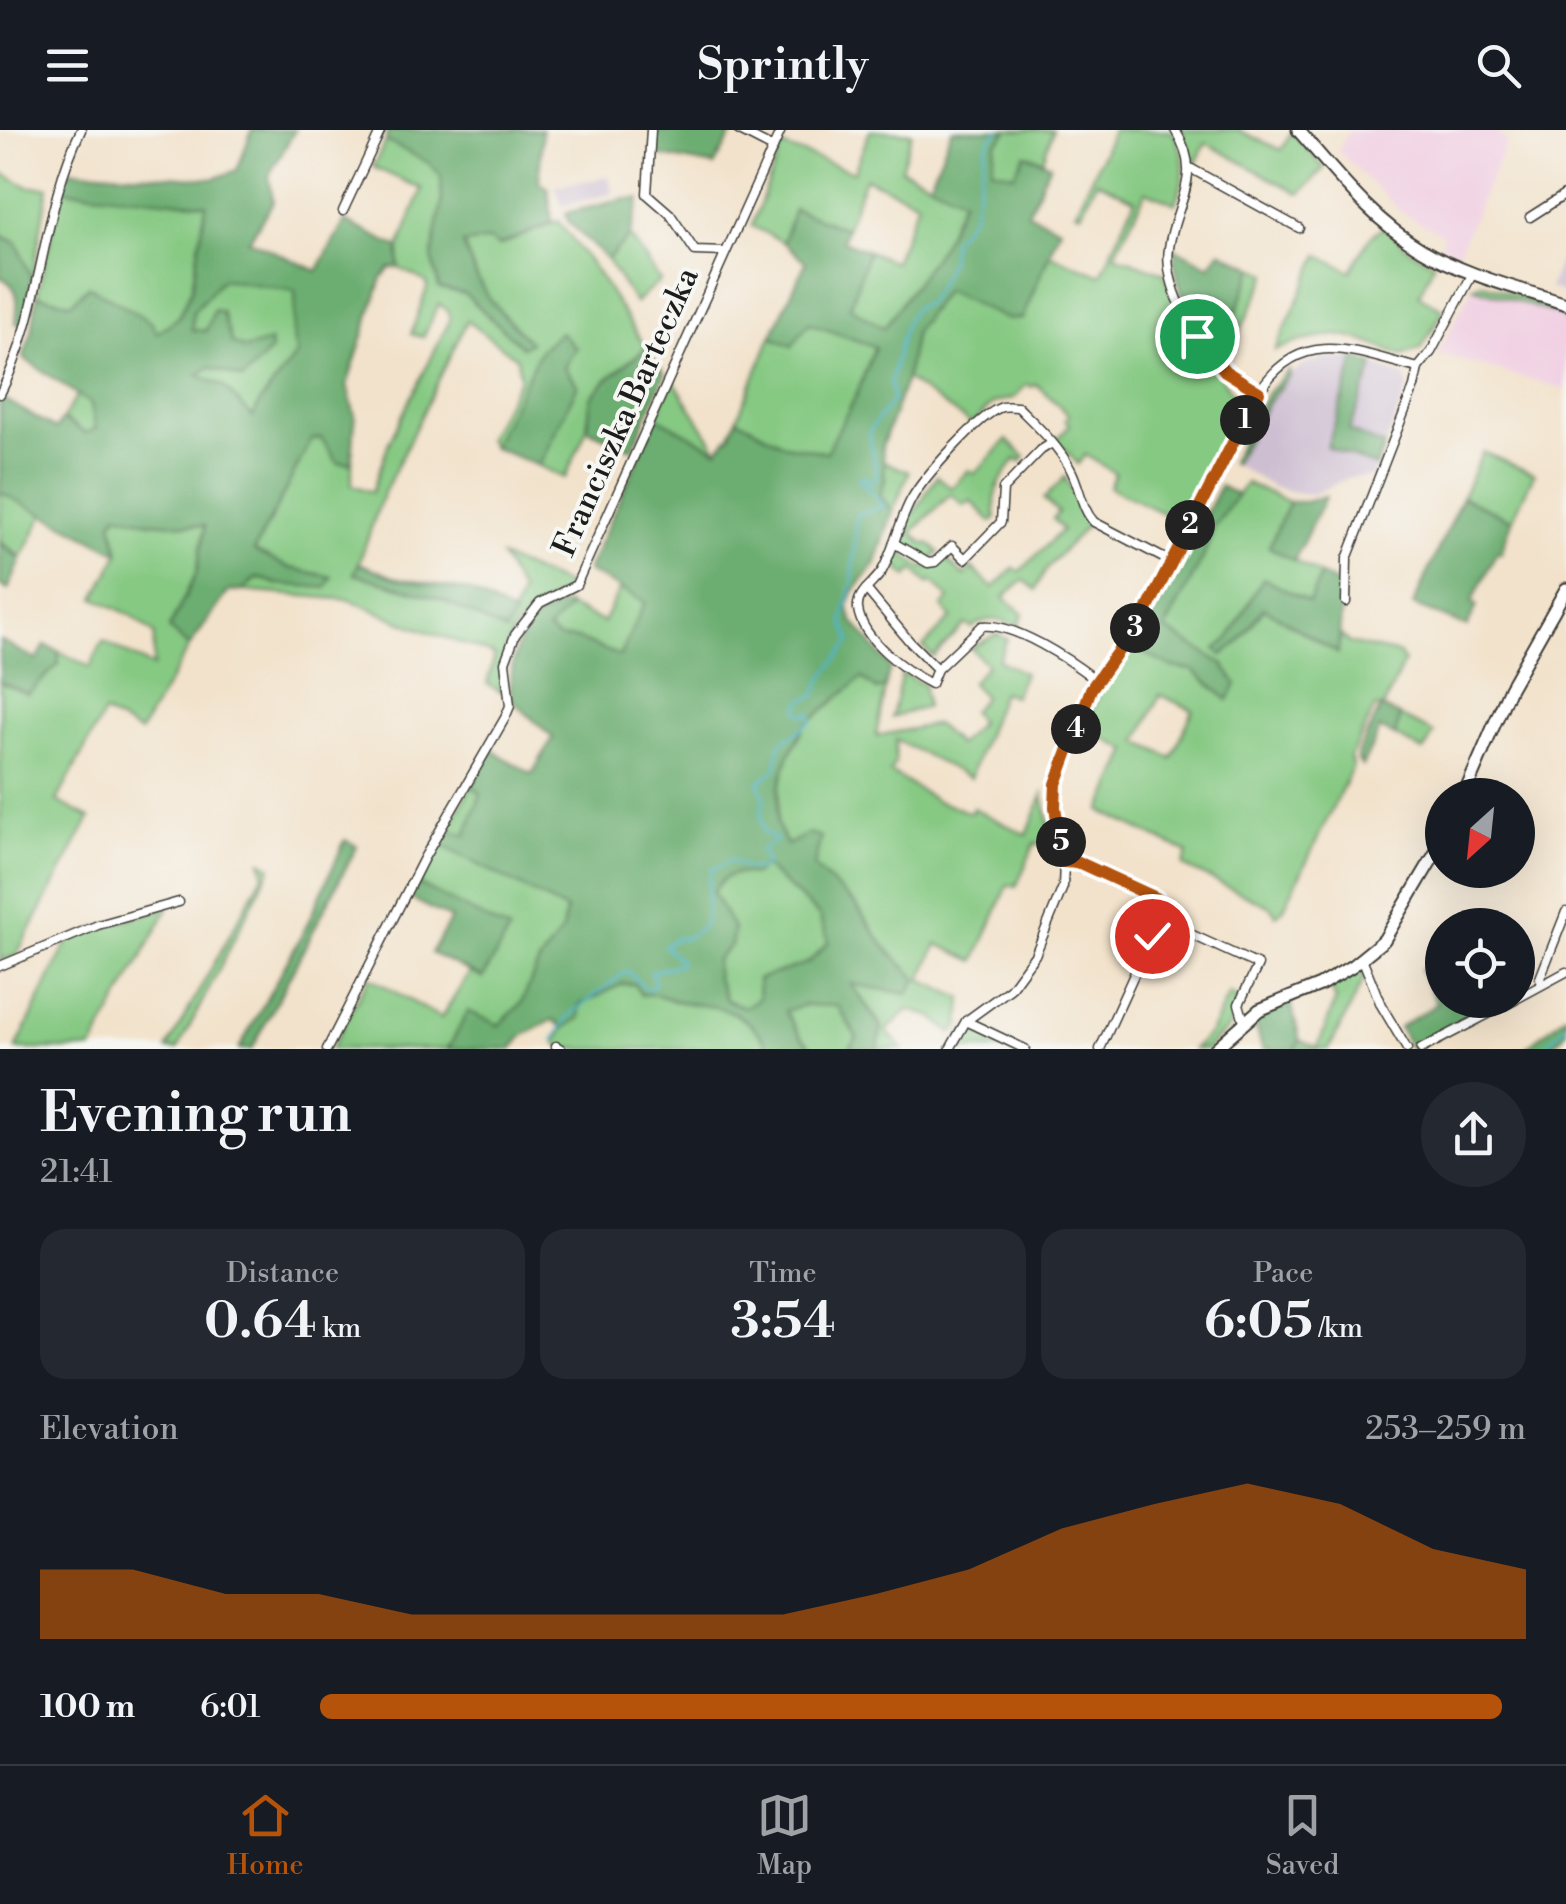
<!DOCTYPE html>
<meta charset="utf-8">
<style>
body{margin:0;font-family:"Libre Bodoni",serif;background:#242831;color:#f1f3f6;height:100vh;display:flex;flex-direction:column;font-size:38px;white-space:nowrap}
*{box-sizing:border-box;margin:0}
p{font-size:32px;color:#9ea1a6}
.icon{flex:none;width:55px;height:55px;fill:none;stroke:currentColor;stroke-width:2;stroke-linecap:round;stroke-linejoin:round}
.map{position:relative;height:919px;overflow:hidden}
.panel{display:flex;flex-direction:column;background:#171b24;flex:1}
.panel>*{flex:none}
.needle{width:65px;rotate:207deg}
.buttons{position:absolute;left:1425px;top:648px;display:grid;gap:20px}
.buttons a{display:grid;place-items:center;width:110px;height:110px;border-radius:50%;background:#171b24;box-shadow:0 10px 40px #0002;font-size:50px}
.pin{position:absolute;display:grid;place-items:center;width:85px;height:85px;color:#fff;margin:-42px;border:5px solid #fff;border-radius:50%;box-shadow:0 2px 10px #0007}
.km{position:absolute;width:50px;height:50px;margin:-25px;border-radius:50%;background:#222;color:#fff;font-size:28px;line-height:50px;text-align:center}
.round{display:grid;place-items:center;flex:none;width:105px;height:105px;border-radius:52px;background:#242831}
.headline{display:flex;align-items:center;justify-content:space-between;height:170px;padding:0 40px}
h1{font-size:55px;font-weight:600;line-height:75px}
.metrics{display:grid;grid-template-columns:repeat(3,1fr);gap:15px;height:170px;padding:10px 40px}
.metrics div{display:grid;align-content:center;border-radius:25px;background:#242831;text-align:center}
.metrics b{font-size:50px;font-weight:600}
.metrics small{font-size:28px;font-weight:400}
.metrics p{font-size:28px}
.chart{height:280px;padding:20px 40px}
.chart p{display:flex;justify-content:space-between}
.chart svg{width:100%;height:180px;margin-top:10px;fill:#b45309;opacity:.7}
ul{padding:0 40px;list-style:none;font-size:32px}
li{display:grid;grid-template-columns:160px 120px 1fr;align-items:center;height:75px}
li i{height:25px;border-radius:12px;background:#b45309}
header{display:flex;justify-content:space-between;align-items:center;height:130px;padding:0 40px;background:#171b24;font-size:45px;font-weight:600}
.dock{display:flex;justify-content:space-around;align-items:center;height:140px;border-top:2px solid #363941;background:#171b24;font-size:28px;color:#9ea1a6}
.dock a{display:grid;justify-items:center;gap:5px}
.dock .current{color:#b45309}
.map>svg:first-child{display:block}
.built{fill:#f1d0e3}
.industrial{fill:#cebed1}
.green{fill:#86c983;stroke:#517250;stroke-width:2.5;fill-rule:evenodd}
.forest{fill:#6cad71;stroke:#446446;stroke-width:2.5;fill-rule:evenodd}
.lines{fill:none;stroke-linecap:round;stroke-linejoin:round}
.stream{stroke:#4fb7ce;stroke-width:2.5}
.street-casing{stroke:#3c3a36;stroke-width:11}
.secondary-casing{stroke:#3c3a36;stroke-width:15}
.street{stroke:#fff;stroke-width:8}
.secondary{stroke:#fff;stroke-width:11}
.route-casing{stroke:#fff;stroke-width:20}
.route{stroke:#b45309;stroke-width:12}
.labels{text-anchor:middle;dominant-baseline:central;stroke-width:8;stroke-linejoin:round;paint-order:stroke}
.street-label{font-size:32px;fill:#1c1c1c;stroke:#f6f6f2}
</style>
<header><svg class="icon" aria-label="menu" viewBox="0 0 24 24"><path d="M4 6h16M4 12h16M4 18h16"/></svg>Sprintly<svg class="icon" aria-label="search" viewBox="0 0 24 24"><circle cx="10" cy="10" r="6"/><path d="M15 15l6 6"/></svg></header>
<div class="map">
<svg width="1566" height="919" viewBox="0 0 1566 919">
<rect width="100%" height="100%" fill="#f6f6f2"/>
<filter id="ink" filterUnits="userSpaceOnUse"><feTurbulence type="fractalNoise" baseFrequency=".01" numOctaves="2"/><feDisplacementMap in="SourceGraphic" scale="20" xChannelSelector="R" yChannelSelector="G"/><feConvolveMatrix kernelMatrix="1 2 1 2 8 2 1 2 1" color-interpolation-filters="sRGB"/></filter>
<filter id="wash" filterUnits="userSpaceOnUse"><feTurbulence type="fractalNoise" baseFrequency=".0048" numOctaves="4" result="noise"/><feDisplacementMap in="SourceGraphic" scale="40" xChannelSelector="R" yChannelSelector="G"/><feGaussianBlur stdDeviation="2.25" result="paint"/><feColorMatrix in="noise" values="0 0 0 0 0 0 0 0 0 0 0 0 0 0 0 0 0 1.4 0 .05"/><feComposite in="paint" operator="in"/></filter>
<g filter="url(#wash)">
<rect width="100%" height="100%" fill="#f2e2cb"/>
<g class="built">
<path d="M1349,0h145l13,12 -50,112 -17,-10 4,-9 -40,-21 -66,-63z"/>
<path d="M1473,157l93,30v72l-129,-35z"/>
</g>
<g class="industrial">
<path d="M609,47l4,16 -51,13 -6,-20z"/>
<path d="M1566,116v49l-17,-7z"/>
<path d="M1327,228h29l49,19 3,10 -36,90 -24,1 -35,16h-10l-31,-7 -38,-23 34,-62 22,-27 17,-12z"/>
</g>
<g class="green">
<path d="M870,0l42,3 -11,36 62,29 -21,47 -58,84 -34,-22 18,-56 26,11 24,-60 -53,-24 -19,51 -51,-20 -12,33 -31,-16 30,-80 72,26z"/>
<path d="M1008,0h45l-10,30 -18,-6 -11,21 -23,-6 5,-25z"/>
<path d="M1113,0h58c18,25 14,47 5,74l-30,-13 -31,64 49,18 27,61 50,72 -13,33 -47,83 -72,-35 6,-14 -30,-18 -7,9 -22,-24 14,-15 -5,-5 4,-5 -33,-31 -4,3 -5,-3 -13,14 -20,5 -23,21 -65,-45 9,-48 30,-41 61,29h15l28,-65 52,21 34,-76 -38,-18 -16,32 -5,-2z"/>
<path d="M1180,0h58l43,20 11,-18 32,36 -24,26 -94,-51 -11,22z"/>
<path d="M386,11l44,22 11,13 1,27 -10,54 33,37 57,53 7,-5c-37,-38 -48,-48 -66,-99l27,-3 8,6 60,-25 38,50 50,77 -38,31 -17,18 -4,32 -22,49 -26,-12 38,-81 -36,-36 -49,98 -5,-9 33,-60 -3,-20 -50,-37 -85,176 -27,77 86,25 65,33 15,-39 -20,-36 70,30c-53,33 -68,39 -70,105l-14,-8 8,-29 -86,-30 -59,-25 -108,-9 16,-14 19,7 55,-7 -42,-9 -36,-16 57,-112 10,-2 17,25h14v22l20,7 17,-50 61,-122 -2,-9 -9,-7 -16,33 -12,-3 16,-46 -1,-6 -27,-14v-20l23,-59 -49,-22z"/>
<path d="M0,42l29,15h19l-16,93 -15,-37 -17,-8z"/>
<path d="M62,60l145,13 -15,85 -13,29 -22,16 -76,-39 -10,9 -34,-8z"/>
<path d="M1383,97l30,25 21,11 -15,32 25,15 -23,39 -19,7 -40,-16 -25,-5 -36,6 -26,9 44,-95 32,16 18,-33z"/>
<path d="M630,106l30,45 -25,22 -28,-43z"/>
<path d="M1254,137l14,7 -31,64 -9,-5z"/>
<path d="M222,149l73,11c2,26 -7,39 2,64l-38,50 -6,13 -30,-31 -26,-11 12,-8 60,-24 -24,6 -14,-6 -9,-30 -8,-2 -8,20h-14l1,-19z"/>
<path d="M1481,153l85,28v10l-3,-5 -90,-29z"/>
<path d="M808,193l67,23 -19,50 -30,57 -41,-8 -48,-26 34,-82 21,9z"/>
<path d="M672,248l46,72 -61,-33z"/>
<path d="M78,263l13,11 5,25 -10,4 -23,-14z"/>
<path d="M1007,310l18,17 -5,5 -4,-3c-17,21 -24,32 -20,60l-4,3 -21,-21 -7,5 -13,-12 -39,38 12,12 5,-1 10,9 -8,8 -6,1 -23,-18 -2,-4 9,-26h5l23,-37 14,12 18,-18 5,4z"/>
<path d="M1483,322l51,22 -22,46 -50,-23z"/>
<path d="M883,331l26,11 -16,39 -13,-15 5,-16z"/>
<path d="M1065,347l23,46c-18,24 -42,39 -52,67l-12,-10 -20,17 19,17 -5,12c-20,-7 -30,-10 -47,2l-6,-4 -32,33 -10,-10 28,-29 -9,-11 7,-8 -17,-18 -4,3 -14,-14 -7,7 -14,-14 5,-13 22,17h13l12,-9 19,18 8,-8 21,20 21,-20 6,4 42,-42 -9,-11 5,-7 -14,-13z"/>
<path d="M1246,353l43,19 -20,45 52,28 -12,27 -46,-23 -35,61 -12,9 22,-6 26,-35 73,45 4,-18 8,8 51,11 4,8 -21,46 -8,-1 -25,51 3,8 -70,144 -7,5 -5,-8 -88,-41 5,-13 -87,-42 27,-61 -44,-21 20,-46 27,-37 40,21 22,3 35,30 -5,-36 -58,-35 38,-71 10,-29zM1160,565l33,15 -21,48 -34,-16z"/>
<path d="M0,362l44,22 -22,43 -22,-15z"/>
<path d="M117,383l33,9 56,3 -10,49 -27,54 20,19 -49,85 -36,-19 -47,88 33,17 -74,138 -16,4v-278l28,12 31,-30 -1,-13 32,16 13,-26 50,26 1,-33 -22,-18 -37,-18 24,-45 -7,-31z"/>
<path d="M620,459l25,13 -25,54 -43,-17 -18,-1 -12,-8 23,-23 33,15z"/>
<path d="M997,504l10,5 -9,21 26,13 -10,23 -12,-4 -32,86 -74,-38 -1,24 -5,8 47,29 34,12 2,-5 54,27 16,-41 11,56 -19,-7 -19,44 -8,-2 -33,76 -38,-17 -16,36 41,18 -2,27 -8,9 -19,-17 -25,-7 -22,21 17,18h-25l4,-23 -32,-43 67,-4 -33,-33 -28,-41 -69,-60 -10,-22 2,-35 9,-31 17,-32 57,-48 15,13 8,-2 -9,48 60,-12 22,21 22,-22 -9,-12 13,-14 -13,-14 16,-18 -16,-17z"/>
<path d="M902,543l22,12 2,22 -34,10z"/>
<path d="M1400,586l34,17 -10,18 -29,-15z"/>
<path d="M471,656l10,8 -15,41 -18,-5z"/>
<path d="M441,715l125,65 -4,21 -24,33 -17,40 -22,21 -52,21 1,3h-117l38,-72 72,41 29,-46 13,6 25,-46 -90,-48z"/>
<path d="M261,731l10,6 -93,182h-11l97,-176z"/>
<path d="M764,736l55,49 10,27 -21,21 -50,16 1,19 -14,9 -19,-7 -10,-23v-17l15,-15 -19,-53c13,-19 20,-20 42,-18z"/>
<path d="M169,777l-77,142h-76l52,-108 29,-13z"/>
<path d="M1358,834l7,13 -36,72h-34l5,-8 18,6 18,-48 -8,-15z"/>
<path d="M622,854h12l40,17 49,6 34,21 13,21h-205l-9,-6 8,-15 16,-10 -1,-12z"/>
<path d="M1229,864l8,4 -8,29 -22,22h-14l17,-16z"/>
<path d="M805,874l34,2 18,32 -9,11h-34l-13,-12 -17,-26z"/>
<path d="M970,898l37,18 -1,3h-52l8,-16z"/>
</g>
<g class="forest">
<path d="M252,0h43l-26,45 4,27 -24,38 68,31 28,-50 54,27v20h-9l-8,10 -35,107 8,31 -3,47h-14l-17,-25 -10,2 -57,111 36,17 42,9 -6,11 -49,-4 -20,-7 -15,14h-13l-40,56 -20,-18 27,-55 9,-48 -55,-4 -33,-8 -5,8 7,31 -119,-61v-90l2,-4 54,31 6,-10 23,14 11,-4 -5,-25 -68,-46 9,-26 5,-37 34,8 18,-17 62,36 6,11 22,-16 13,-29 14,-84 -144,-14 7,-20 145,9 23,-9zM222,149l73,12c2,26 -7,38 2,63l-38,50 -6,13 -30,-31 -25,-11 12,-8 33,12 28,-29 -1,-8 -25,7 -13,-6 -10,-31 -8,-2 -8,21 -14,-1 1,-18z"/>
<path d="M388,0h154l-3,52 9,6 4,35 -54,23 -8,-6 -27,4c18,51 30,61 67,98l-8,5 -57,-53 -26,-6 -7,-31 10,-54 -1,-27 -12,-13 -43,-22z"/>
<path d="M655,0h74l4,3 -19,33 -62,-12z"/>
<path d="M952,0h56l-12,14 -4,25 22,5 11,-20 25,10 -22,49 32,15 -38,91h-16l-61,-29 -30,41 -9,48 -24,67 3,34 -5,16 13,15 -18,54 -22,27 -5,13 4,15 38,47 -5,21 -8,2 -15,-12 -57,47 -17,32 -9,31 -2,35 10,22 22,-12 12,4 -7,30 42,38 28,41 33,33 -9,15 -57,-10 30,43 -3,22h-30l9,-11 -19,-32 -33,-1 -20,6 16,26 13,12h-44c-25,-41 -46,-41 -89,-47 -15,-3 -24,-10 -40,-7l-7,-11h-12l-43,21 1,13 -16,10 -11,-8 -30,16 -11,13h-64l20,-38 31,14 22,-21 17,-40 24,-33 4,-21 -125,-65 7,-15 18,5 15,-41 -10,-8 21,-36 40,24 21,-36 -42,-39c-2,-41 8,-86 55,-95l4,3 -22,23 11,8 18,1 43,17 25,-54 -58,-31 70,-154 60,33 13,-15 7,-16 48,26 41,7 30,-56 19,-49 -66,-24 -17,23 -21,-9 35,-75 -23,-20 11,-33 52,20 -3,12 25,10 -18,56 34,21 58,-83 21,-46 -33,-16zM764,736l55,49 10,27 -21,21 -50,16 1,19 -14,9 -19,-7 -10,-23v-17l15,-15 3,-15 -21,-38c12,-19 20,-20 41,-17z"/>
<path d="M626,69h14l-10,37 -23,24 -39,-39 -2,-8z"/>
<path d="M0,105l17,8 15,37 -9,45 -7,-2c2,-20 5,-37 -16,-46z"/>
<path d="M1173,117l37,19 10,-15 34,16 -26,65 9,6 -14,19c-32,-32 -47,-64 -50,-110z"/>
<path d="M560,202l16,16 -12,19 14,18 -39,81 -47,-19 49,-98z"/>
<path d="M646,218l19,26 -33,75 -45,-20 4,-32 17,-18z"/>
<path d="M1356,228l18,7 -25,66 35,15 -8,21 -49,-20z"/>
<path d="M1289,240l1,5 -22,27 -34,62 -3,-2 35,-67z"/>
<path d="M1220,356l17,9 -24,34 -10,29 -38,71 58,35 14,20 -9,16 -35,-30 -22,-3 -40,-21 24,-34z"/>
<path d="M1325,367l-31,64 -25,-14 20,-45h16z"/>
<path d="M1462,367l50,23 -11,33 -4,-1 -25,50 5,4 -10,21 -54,-22z"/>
<path d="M0,412l21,18 -13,30 -8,-5z"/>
<path d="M359,433l34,14 76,14 45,24 -8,17 -65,-33 -87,-25z"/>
<path d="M1321,445l22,12 -5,66 -74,-45 -26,35 -16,12 -6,-6 12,-9 35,-62 46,24z"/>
<path d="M0,510l37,20 8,-15 13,6 1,13 -31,30 -28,-12z"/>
<path d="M1381,577l19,9 -5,20 -15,-7 -18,37 -5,-7 1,-6z"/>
<path d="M345,710l12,6 -105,203h-13l66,-120z"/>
<path d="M418,754l91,47 -26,47 -52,-25 20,-34 -43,-22z"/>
<path d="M1442,832v38h23l8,18 -62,31 -12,-22 38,-23 -17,-34z"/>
<path d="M1290,869l10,42 -5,8h-32l-10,-29z"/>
<path d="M1566,885v17l-16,17h-25z"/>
</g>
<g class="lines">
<g class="stream">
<path d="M554,910l17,-26 56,-43 19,18h5l4,-7 -4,-10 29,-8v-4l-16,-14 12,-8h10l18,-12c5,-21 2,-36 8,-56l20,-10 16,9 16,-1 3,-7 -8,-11 16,-8v-4l-11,-5c-3,-13 -5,-21 1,-33l-6,-18 17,-13 4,-25 32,-23 -2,-8 -7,2 -5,-5c1,-10 8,-12 17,-14l7,-17 29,-38 -8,-20 9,-36 5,-71 27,-8c-5,-12 -20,-15 -25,-28l5,-2 7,7 6,-6 -8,-46 24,-31 -3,-17 15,-59 9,-16 13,-5 12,-19 11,-24 2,-19 21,-26 13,-66 4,-10 9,-9"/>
<path d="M1543,919l23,-24"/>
</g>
</g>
</g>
<g filter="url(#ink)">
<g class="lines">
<defs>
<g id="street">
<path d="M651,0l-4,64 23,20 25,37 30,1"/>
<path d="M738,0l35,18"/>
<path d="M1175,0c30,47 0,72 -6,118 -6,41 30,96 57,124 9,9 22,14 33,20"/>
<path d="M1190,38l109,60"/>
<path d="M343,81l38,-81"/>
<path d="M1530,87l36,-23"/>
<path d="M0,264c43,-83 40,-180 81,-264"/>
<path d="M894,413l34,20 7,-1 17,-16 13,13 36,-37 2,-33 38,-39 11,-7"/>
<path d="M866,459l44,53 27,27"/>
<path d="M1346,472l1,-43 67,-172 4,-19 13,-16 42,-79"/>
<path d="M1096,550c-25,-19 -82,-58 -114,-54l-45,43 -6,15c-25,-13 -69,-44 -73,-75 -2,-16 16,-25 24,-38 12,-22 17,-49 29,-71 11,-21 70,-87 91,-93 4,-1 12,0 16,0 19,19 40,38 53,63 9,17 10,38 23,52l77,40"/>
<path d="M1064,732l16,1 76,35 5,5 3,19 94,43 -19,39 5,17"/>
<path d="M1362,828l19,47 26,44"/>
<path d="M0,836l98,-41 81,-23"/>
<path d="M1542,854l-2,-6 26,-66"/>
<path d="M1518,868l48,-26"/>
<path d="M966,891l59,28"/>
<path d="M556,916l5,3"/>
<path d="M327,919l97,-191 81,-140 5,-12 -5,-44 10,-27 25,-32 36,-18 205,-455"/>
<path d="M950,919l16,-28 44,-32 25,-34 28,-68 1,-25 -9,-55 1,-23 35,-95 55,-77 119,-229c43,-57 97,-28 153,-15"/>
<path d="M1100,919l52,-114 12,-13"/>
<path d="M1421,919l94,-49"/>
</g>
<g id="secondary">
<path d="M1298,0c38,43 73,89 123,119 43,26 97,39 145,55"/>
<path d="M1464,665l46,-107 56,-99"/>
<path d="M1215,919l44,-39 61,-25 32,-19 32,-26 58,-98"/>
</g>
</defs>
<use href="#street" class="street-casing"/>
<use href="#secondary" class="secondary-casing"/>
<use href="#street" class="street"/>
<use href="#secondary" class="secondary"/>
</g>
</g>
<g class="lines" filter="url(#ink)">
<defs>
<path id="route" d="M1152,806l12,-14 -3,-18 -5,-6 -76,-35 -16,-1 -9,-55 1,-23 35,-95 55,-77 113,-220 -34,-21 -28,-35"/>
</defs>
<use href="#route" class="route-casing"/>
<use href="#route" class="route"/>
</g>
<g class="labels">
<g class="street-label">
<text transform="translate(626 282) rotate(-66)">Franciszka Barteczka</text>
</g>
</g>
</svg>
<div class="buttons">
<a><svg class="needle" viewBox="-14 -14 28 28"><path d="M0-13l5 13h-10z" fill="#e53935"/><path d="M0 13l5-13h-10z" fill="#9ea1a6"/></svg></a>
<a><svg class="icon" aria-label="locate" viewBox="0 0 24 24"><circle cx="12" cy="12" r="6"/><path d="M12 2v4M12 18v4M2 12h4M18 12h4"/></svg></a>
</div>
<div class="pin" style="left:1197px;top:206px;background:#1e9e55"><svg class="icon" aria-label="arrive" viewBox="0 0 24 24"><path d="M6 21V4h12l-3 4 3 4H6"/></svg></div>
<div class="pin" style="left:1152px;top:806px;background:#d93025"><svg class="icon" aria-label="check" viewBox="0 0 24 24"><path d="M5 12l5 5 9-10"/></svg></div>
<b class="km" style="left:1245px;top:290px">1</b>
<b class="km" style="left:1190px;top:395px">2</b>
<b class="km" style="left:1135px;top:498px">3</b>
<b class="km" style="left:1076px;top:599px">4</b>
<b class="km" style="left:1061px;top:712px">5</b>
</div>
<section class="panel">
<div class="headline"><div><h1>Evening run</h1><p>21:41</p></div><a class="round"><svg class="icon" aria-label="share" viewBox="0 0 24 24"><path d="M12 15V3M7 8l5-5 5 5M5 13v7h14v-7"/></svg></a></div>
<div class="metrics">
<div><p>Distance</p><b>0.64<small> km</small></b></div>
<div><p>Time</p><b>3:54</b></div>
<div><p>Pace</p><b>6:05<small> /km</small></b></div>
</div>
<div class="chart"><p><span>Elevation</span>253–259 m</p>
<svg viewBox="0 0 160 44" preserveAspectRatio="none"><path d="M0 44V27L10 27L20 33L30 33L40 38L50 38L60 38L70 38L80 38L90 33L100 27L110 17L120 11L130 6L140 11L150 22L160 27V44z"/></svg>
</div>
<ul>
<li><b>100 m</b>6:01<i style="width:98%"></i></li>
</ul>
</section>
<nav class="dock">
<a class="current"><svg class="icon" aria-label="home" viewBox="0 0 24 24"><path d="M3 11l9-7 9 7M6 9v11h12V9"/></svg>Home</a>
<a><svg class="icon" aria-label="map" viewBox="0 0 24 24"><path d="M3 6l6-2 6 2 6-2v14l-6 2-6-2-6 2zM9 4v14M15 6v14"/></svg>Map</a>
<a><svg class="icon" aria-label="saved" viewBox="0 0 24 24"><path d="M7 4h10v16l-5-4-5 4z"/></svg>Saved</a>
</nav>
